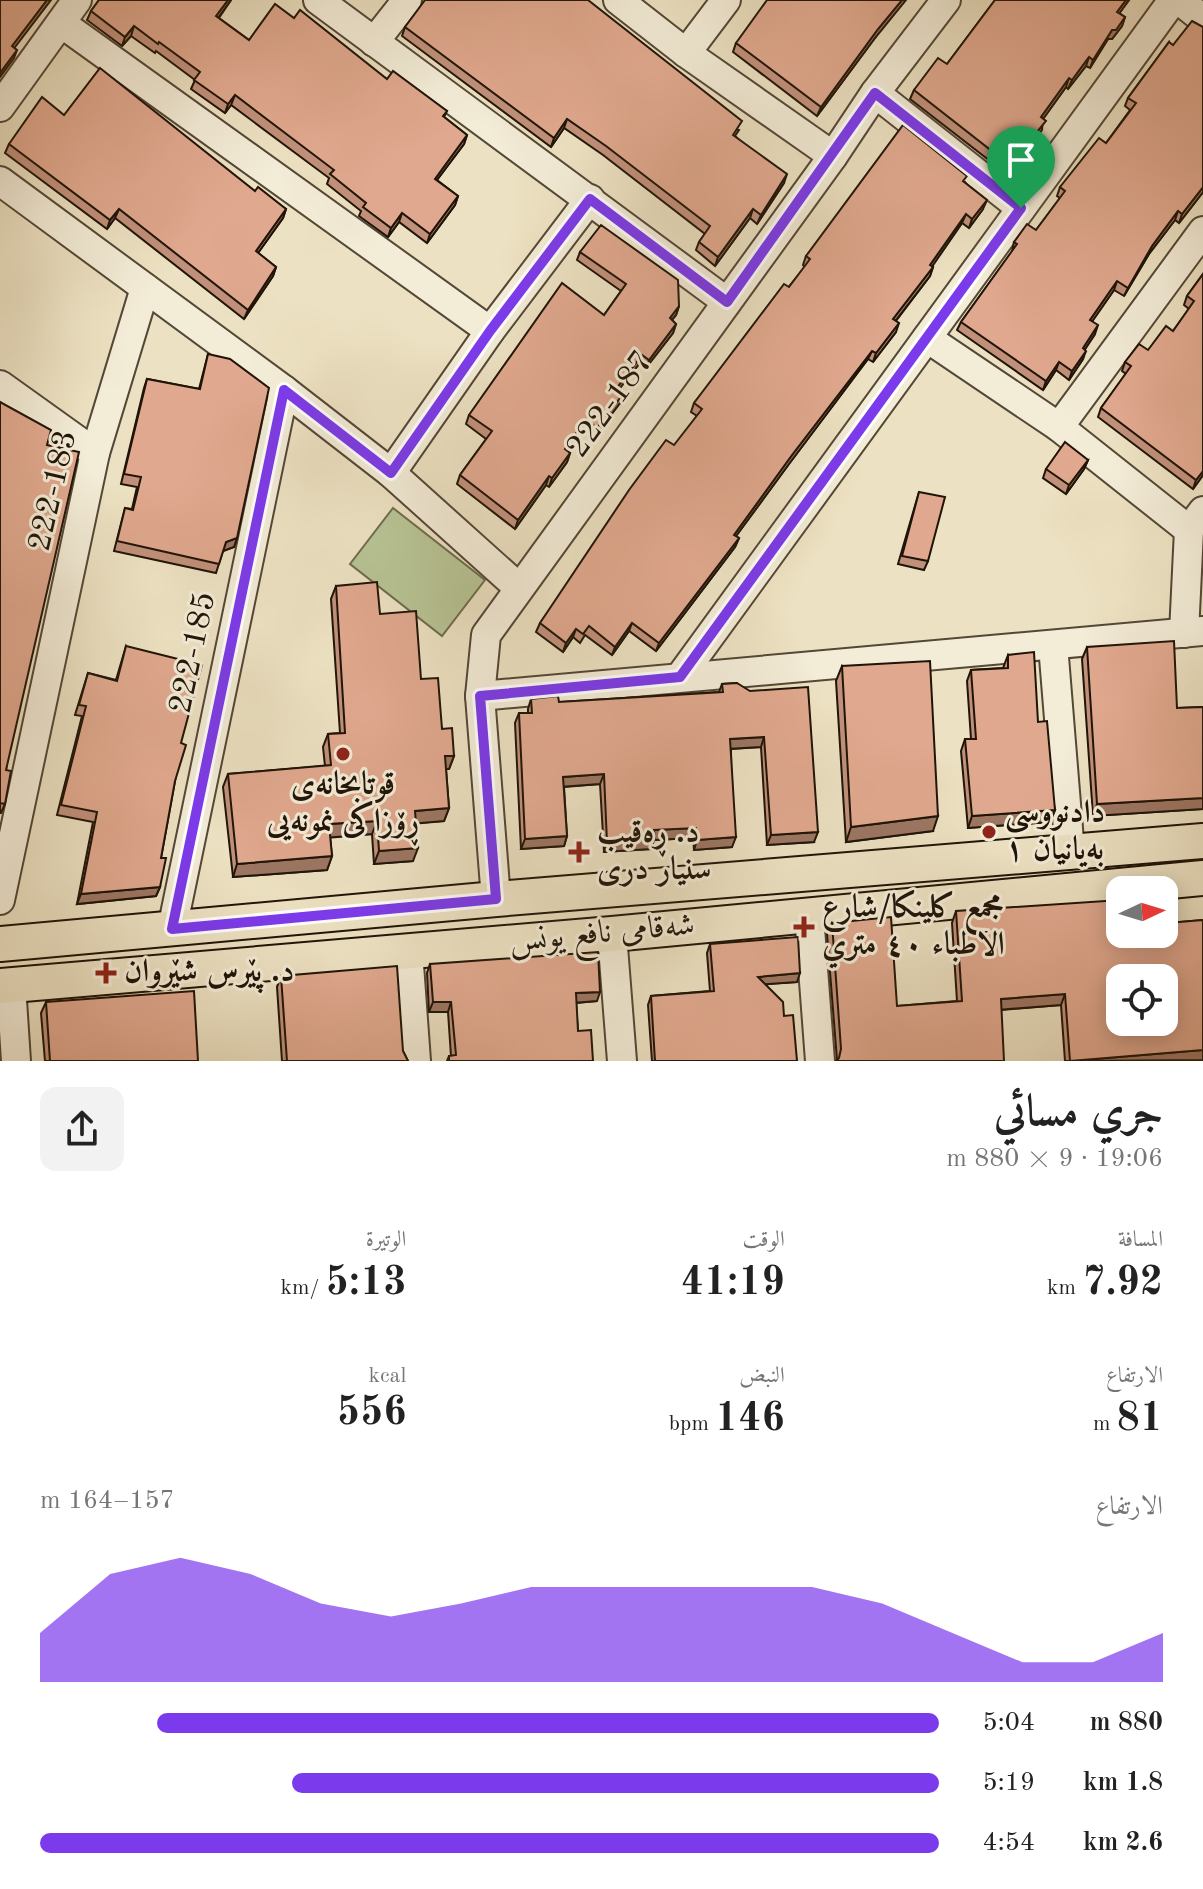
<!DOCTYPE html>
<html lang="ar">
<meta charset="utf-8">
<style>
body{margin:0;font-family:"Old Standard TT",Amiri,serif;background:#f2f2f2;color:#222;direction:rtl;height:100vh;display:flex;flex-direction:column;font-size:30px;white-space:nowrap}
*{box-sizing:border-box;margin:0}
p{font-size:26px;color:#767676}
.icon{flex:none;width:44px;height:44px;fill:none;stroke:currentColor;stroke-width:2;stroke-linecap:round;stroke-linejoin:round}
.map{position:relative;height:1061px;overflow:hidden;direction:ltr}
.drawer{display:flex;flex-direction:column;background:#fff;flex:1}
.drawer>*{flex:none}
.needle{width:52px;rotate:86deg}
.buttons{position:absolute;left:1106px;top:876px;display:grid;gap:16px}
.buttons a{display:grid;place-items:center;width:72px;height:72px;border-radius:16px;background:#fff;box-shadow:0 4px 20px #0003;font-size:40px}
.pin{position:absolute;display:grid;place-items:center;width:68px;height:68px;color:#fff;margin:-82px -34px;border-radius:50% 50% 50% 0;rotate:-45deg;box-shadow:0 0 8px #0007}
.pin .icon{rotate:45deg}
.round{display:grid;place-items:center;flex:none;width:84px;height:84px;border-radius:16px;background:#f2f2f2}
.overview{display:flex;align-items:center;justify-content:space-between;height:136px;padding:0 40px}
h1{font-size:44px;font-weight:700;line-height:60px}
.figures{display:grid;grid-template-columns:repeat(3,1fr);gap:12px;height:136px;padding:8px 40px}
.figures div{display:grid;align-content:center}
.figures b{font-size:40px;font-weight:700}
.figures small{font-size:22px;font-weight:400}
.figures p{font-size:22px}
.chart{height:224px;padding:16px 40px}
.chart p{display:flex;justify-content:space-between}
.chart svg{width:100%;height:144px;margin-top:8px;fill:#7c3aed;opacity:.7}
ul{padding:0 40px;list-style:none;font-size:26px}
li{display:grid;grid-template-columns:128px 96px 1fr;align-items:center;height:60px}
li i{height:20px;border-radius:10px;background:#7c3aed}
.map>svg:first-child{display:block}
.green{fill:#b7c394;stroke:#6c6c4e;stroke-width:2}
.lines{fill:none;stroke-linecap:round;stroke-linejoin:round}
.minor-casing{stroke:#534736;stroke-width:32}
.major-casing{stroke:#201408;stroke-width:38}
.minor{stroke:#f3ecd7;stroke-width:28}
.major{stroke:#ece1c2;stroke-width:34}
.wall{fill:#c1907a;stroke:#201408;stroke-width:2}
.shaded-wall{fill:#9d7663;stroke:#201408;stroke-width:2}
.building{fill:#e0a88e;stroke:#201408;stroke-width:2;fill-rule:evenodd}
.route-casing{stroke:#fff;stroke-width:16}
.route{stroke:#7c3aed;stroke-width:10}
.poi-dot{fill:#8f2418;stroke:#f3ecd7;stroke-width:3}
.labels{text-anchor:middle;dominant-baseline:central;stroke-width:6;stroke-linejoin:round;paint-order:stroke}
.street-label{font-size:32px;fill:#201408;stroke:#f3ecd7}
.poi-label{font-size:32px;font-weight:bold;fill:#201408;stroke:#f3ecd7;text-anchor:start}
</style>
<div class="map">
<svg width="1203" height="1061" viewBox="0 0 1203 1061">
<rect width="100%" height="100%" fill="#ece1c2"/>
<filter id="stains"><feTurbulence type="fractalNoise" baseFrequency=".0025" numOctaves="4"/><feColorMatrix values="0 0 0 0 .2 0 0 0 0 .09 0 0 0 0 .02 0 0 0 .5 -.17"/></filter>
<radialGradient id="worn" r=".72"><stop offset=".6" stop-color="#630" stop-opacity="0"/><stop offset="1" stop-color="#630" stop-opacity=".3"/></radialGradient>
<path class="green" d="M393,508l92,72 -43,56 -92,-72z"/>
<g class="lines">
<defs>
<g id="minor">
<path d="M318,0l409,302"/>
<path d="M618,0l68,53 147,103"/>
<path d="M1179,0l24,19"/>
<path d="M61,23l429,308"/>
<path d="M374,42l33,-42"/>
<path d="M686,53l40,-53"/>
<path d="M875,93l146,115"/>
<path d="M0,107l77,-107"/>
<path d="M0,181l284,209 107,83 128,115"/>
<path d="M927,338l132,89 130,103"/>
<path d="M0,385l95,68"/>
<path d="M1059,427l144,-196"/>
<path d="M391,473l99,-142 100,-132"/>
<path d="M1184,633l5,-103 14,-19"/>
<path d="M1053,645l17,208"/>
<path d="M680,677l493,-677"/>
<path d="M480,696l723,-65"/>
<path d="M496,899l-16,-203 6,-61 347,-479 42,-63 71,-93"/>
<path d="M0,900l95,-447 50,-165"/>
<path d="M809,915l11,146"/>
<path d="M172,929l112,-539"/>
<path d="M612,934l10,127"/>
<path d="M408,951l8,110"/>
<path d="M11,985l5,76"/>
</g>
<g id="major">
<path d="M0,944l496,-45 707,-58"/>
<path d="M0,986l612,-52 591,-56"/>
</g>
</defs>
<use href="#minor" class="minor-casing"/>
<use href="#major" class="major-casing"/>
<use href="#minor" class="minor"/>
<use href="#major" class="major"/>
</g>
<g class="wall">
<path d="M99,0h132l-12,18 30,22 45,-22 93,61 60,32 -3,6 23,18 -3,9 -27,36 21,16 -3,9 -28,38 -28,-21 -11,15 -29,-21 2,-5 -34,-27 2,-6 -98,-73 -6,8 -34,-24 4,-9 -39,-29 -1,2 -24,-17 -9,10 -35,-26 4,-9z"/>
<path d="M995,0h134l-10,13 6,4 -3,9 -10,13h-4l-18,29 -4,-2 -18,23 -2,-2 -23,32 -1,11 -3,4 1,1 -3,9 -21,27 -17,-13 -5,6 -84,-65 4,-9 33,-26z"/>
<path d="M405,27l334,103 -4,6 49,47 -27,41 -7,-6 -35,48 -19,-16 3,-8 6,-8 -102,-79 -39,-27 -13,19 -149,-111z"/>
<path d="M875,38l-58,78 -84,-64 3,-9z"/>
<path d="M1169,42l34,150 -24,31 -4,-3 -26,34 -25,42 -10,-6 -22,31 3,13 -10,15 -2,10 -14,21 -13,-10 -13,20 -86,-60 4,-8 51,-70 2,-10 22,-12 24,-32 -3,-2 3,-9 46,-44 24,-33 -5,-4 3,-8z"/>
<path d="M64,115l191,76 31,18 -3,9 -25,35 18,14 -3,9 -29,43 -129,-101 -8,11 -102,-76 4,-9z"/>
<path d="M965,182l18,27 -14,19 -7,-5 -30,43 1,1 -3,9 -34,45v11l-23,30 -5,-3 -79,105 -53,72 3,2 -4,9 -79,104 -27,-20 -17,24 -27,-20 -5,8 -7,-6 -10,15 -27,-20 4,-9 157,-207 -6,-4 3,-9 111,-136 -2,-2 3,-9z"/>
<path d="M580,252l99,54 -3,9 -4,5 4,4 -3,9 -28,36 -6,-5 -21,26 5,4 -3,9 -26,34 -11,-9 -16,23 3,2 -3,9 -18,25 -3,-2 -31,44 -58,-45 3,-9 26,-36 -20,-15 3,-9 135,-100 17,-24 -44,-31z"/>
<path d="M1203,274v201l-10,14 -95,-72 3,-9 25,-34 -4,-3 3,-9 23,-12 25,-19 16,-22 -5,-4 3,-9z"/>
<path d="M208,354l29,184 -3,9 -11,4 -7,22 -102,-22 11,-43 7,1 5,-22 -16,-3 23,-96 3,-9 52,10z"/>
<path d="M0,402l47,43 -41,325 -1,34 -4,9h-1z"/>
<path d="M1088,460l-4,9 -18,25 -23,-16 3,-9z"/>
<path d="M919,492l9,69 -4,9 -26,-6z"/>
<path d="M336,586l44,28 41,65 33,77 -5,13h-3l3,39 -5,13 -28,2 -3,38 -39,3 -2,-30 -42,3 2,19 -5,14 -94,7 -10,-90 5,-13 97,-8 -2,-19 5,-13 12,-1 -9,-134z"/>
<path d="M126,646l55,97 -6,38 -14,77 -1,29 -4,9 -79,8 16,-82 -36,-7 25,-99 -7,-1 13,-42 28,7z"/>
<path d="M1087,647l90,61 26,-1v102l-110,7 -11,-157z"/>
<path d="M1008,655l30,67 17,88 -5,12 -82,6 -7,-77 4,-12h6l-4,-58 4,-11 32,-2z"/>
<path d="M842,666l91,165 -87,11 -10,-161z"/>
<path d="M737,683l77,159 -47,3 -6,-98 -30,2 1,98 -38,3 -1,-12 -39,2 -3,9 -47,3 -4,-68 -36,3 3,49 -3,10 -43,3 -6,-126 4,-10h9v-4l3,-10 28,3 160,-10 3,-8z"/>
<path d="M956,911l212,12 35,-3v140l-138,1 -4,-56 -60,5 -164,50 -10,-126 5,-11 65,83 60,-5 -5,-78z"/>
<path d="M710,944l87,38 -31,2 18,32 13,45h-145l-4,-56 3,-9 59,-5 -3,-38z"/>
<path d="M430,964l167,37 -21,2 2,28 15,30h-146l2,-5h2l-3,-44h-19l-2,-39z"/>
<path d="M281,976l122,75 5,10h-126l-5,-74z"/>
<path d="M46,1002l152,59h-153l-4,-48z"/>
</g>
<g class="shaded-wall">
<path d="M47,0h4l-42,55 3,-9z"/>
<path d="M228,0h3l-18,25 3,-9z"/>
<path d="M902,0h4l-31,38 -58,78 4,-9 57,-78z"/>
<path d="M1126,0h3l-15,21 3,-9z"/>
<path d="M1125,17l-3,9 -10,13h-4l-18,29 3,-8 19,-30z"/>
<path d="M134,26l-3,10 -9,10 3,-9z"/>
<path d="M17,50l-3,8 -14,19v-4z"/>
<path d="M1089,57l-3,9 -18,23 4,-9z"/>
<path d="M1069,78l-3,9 -28,39 3,-9z"/>
<path d="M235,95l-4,10 -6,8 3,-9z"/>
<path d="M567,119l-3,9 -13,19 3,-9z"/>
<path d="M467,135l-3,9 -33,44 4,-9z"/>
<path d="M1040,135l-3,9 -21,27 3,-9z"/>
<path d="M787,174l-3,9 -27,41 4,-9z"/>
<path d="M1203,187v5l-24,31 3,-9z"/>
<path d="M458,196l-3,9 -28,38 3,-9z"/>
<path d="M987,200l-4,9 -14,19 3,-9z"/>
<path d="M119,209l-4,9 -8,11 3,-9z"/>
<path d="M286,209l-3,9 -30,42 3,-9z"/>
<path d="M753,209l-3,9 -35,48 3,-9z"/>
<path d="M1178,211l-3,9 -26,34 -25,42 4,-8 24,-42z"/>
<path d="M402,213l-3,9 -11,15 3,-9z"/>
<path d="M966,214l-4,9 -35,51 3,-9z"/>
<path d="M276,267l-3,9 -29,43 4,-9z"/>
<path d="M933,267l-3,9 -40,52 3,-9z"/>
<path d="M1117,281l-3,9 -27,39 3,-9z"/>
<path d="M679,306l-3,9 -10,12 4,-9z"/>
<path d="M899,323l-3,9 -23,30 3,-9z"/>
<path d="M676,324l-3,9 -28,36 4,-9z"/>
<path d="M1098,325l-3,9 -15,23 3,-9z"/>
<path d="M872,351l-4,8 -79,105 -58,79 3,-8 58,-80z"/>
<path d="M1086,351l-3,8 -14,21 3,-9z"/>
<path d="M642,355l-3,9 -26,33 3,-8z"/>
<path d="M1059,362l-3,8 -13,20 3,-9z"/>
<path d="M623,394l-3,9 -26,34 3,-9z"/>
<path d="M586,419l-3,9 -21,30 3,-9z"/>
<path d="M570,453l-3,9 -18,25 3,-9z"/>
<path d="M1088,460l-4,9 -18,25 3,-9z"/>
<path d="M1203,471v4l-10,14 3,-9z"/>
<path d="M549,476l-3,9 -31,44 3,-9z"/>
<path d="M237,538l-3,9 -11,4 3,-9z"/>
<path d="M739,538l-4,9 -79,104 3,-8z"/>
<path d="M632,623l-3,8 -17,24 3,-8z"/>
<path d="M576,629l-3,8 -10,15 3,-9z"/>
<path d="M764,737l-3,10 -34,2 3,-10z"/>
<path d="M445,756h9l-5,13h-9z"/>
<path d="M604,774l-4,10 -41,3 4,-10z"/>
<path d="M1203,798v11l-110,7 4,-12z"/>
<path d="M449,808l-5,13 -34,3 5,-13z"/>
<path d="M1055,810l-5,12 -82,6 4,-12z"/>
<path d="M938,816l-5,15 -87,11 5,-15z"/>
<path d="M377,821l-5,13 -48,4 5,-14z"/>
<path d="M696,828l-3,10 -39,2 -3,9 -47,3 3,-10 47,-12z"/>
<path d="M818,832l-4,10 -47,3 4,-10z"/>
<path d="M567,836l-3,10 -43,3 4,-10z"/>
<path d="M736,837l-4,10 -38,3 3,-10z"/>
<path d="M418,848l-5,13 -39,3 5,-13z"/>
<path d="M332,856l-5,14 -94,7 4,-13z"/>
<path d="M160,887l-4,9 -79,8 4,-10z"/>
<path d="M800,973l-3,9 -42,3 3,-8z"/>
<path d="M600,992l-3,9 -25,2 4,-10z"/>
<path d="M1065,994l-4,11 -64,5 4,-11z"/>
<path d="M433,1002h18l-3,10h-19z"/>
<path d="M1203,1050v10l-133,1z"/>
</g>
<g class="building">
<path d="M0,0h47l-35,46 5,4 -17,23z"/>
<path d="M99,0h129l-12,16 33,24 26,-36 19,14 6,-8 87,69 6,-8 54,40 -4,5 24,19 -32,44 23,17 -28,38 -28,-21 -11,15 -28,-21 3,-4 -36,-29 4,-4 -99,-75 -7,9 -34,-24 6,-8 -41,-30 -1,2 -24,-18 -9,11 -34,-26z"/>
<path d="M425,0h163l154,121 -9,14 54,39 -26,41 -8,-6 -35,48 -19,-15 11,-16 -104,-80 -39,-27 -13,19 -149,-111z"/>
<path d="M767,0h135l-24,29 -57,78 -85,-64z"/>
<path d="M995,0h131l-9,12 8,5 -9,13h-4l-19,30 -4,-3 -17,23 -3,-2 -28,39 5,4 -9,11 3,3 -21,27 -17,-13 -5,6 -83,-65 24,-32 9,6z"/>
<path d="M1192,21l11,6v160l-21,27 -4,-3 -26,35 -24,42 -11,-7 -27,39 8,5 -15,23 3,3 -14,20 -13,-9 -13,19 -85,-59 56,-78 -3,-2 13,-18 9,6 29,-39 -5,-4 39,-49 7,5 30,-40 -8,-5 41,-56 4,3z"/>
<path d="M100,68l155,123 3,-4 28,22 -30,42 20,16 -28,43 -129,-101 -9,11 -101,-76 33,-47 22,18z"/>
<path d="M903,125l64,51 -4,5 24,19 -15,19 -6,-5 -36,51 3,2 -40,52 6,4 -23,30 -4,-2 -80,104 -58,80 5,3 -80,105 -27,-20 -17,24 -26,-21 -6,8 -7,-5 -10,14 -26,-20 89,-133 37,-50 8,5 28,-36 -8,-6 90,-119 5,3 21,-28 -4,-3z"/>
<path d="M601,225l77,55 1,26 -9,12 6,6 -27,36 -7,-5 -26,34 7,5 -26,34 -11,-9 -21,30 5,4 -18,25 -3,-2 -31,44 -58,-45 32,-44 -23,-16 93,-132 42,32 22,-31 -46,-32z"/>
<path d="M1203,274v197l-7,9 -95,-72 30,-42 -6,-4 14,-18 9,6 18,-24 7,5 21,-30 -7,-5z"/>
<path d="M208,354l22,5 39,29 -32,150 -11,4 -7,22 -102,-23 8,-33 8,2 8,-33 -17,-3 23,-95 53,10z"/>
<path d="M0,402l51,28 -4,15 32,7 -73,318 5,1 -6,33 -5,-1z"/>
<path d="M1065,442l23,18 -19,25 -23,-16z"/>
<path d="M919,492l26,5 -17,64 -26,-5z"/>
<path d="M377,582l3,32 36,-3 5,68 17,-1 4,51 10,-1 2,28h-9l4,52 -34,3 3,37 -39,3 -2,-30 -48,3 3,32 -95,8 -9,-90 103,-9 -3,-31 17,-1 -9,-147z"/>
<path d="M1174,641l3,67 26,-1v91l-106,6 -10,-157z"/>
<path d="M126,646l76,19 -21,78 5,2 -11,36 -14,77h5l-6,29 -79,7 16,-82 -36,-7 25,-99 -7,-1 9,-32 29,8z"/>
<path d="M1034,652l4,70 9,-1 8,89 -83,6 -7,-77h11l-5,-69 37,-2v-13z"/>
<path d="M930,661l8,155 -87,11 -9,-161z"/>
<path d="M737,683l13,8 58,-4 10,145 -47,3 -7,-98 -34,2 6,98 -39,3 -1,-12 -42,2 1,9 -48,3 -3,-68 -41,3 4,59 -42,3 -6,-126h13l-1,-14 27,-3 1,6 164,-10 -1,-8z"/>
<path d="M1166,896l2,27 35,-3v130l-133,11 -5,-67 -64,5 3,62h-168l3,-3 2,-9 -9,-126 59,-6 6,89 65,-5 -6,-90 164,-11v34h44v-37zM1120,978h44v44h-44z"/>
<path d="M798,937l2,36 -42,4 25,25 1,14 9,-1 4,46h-142l-4,-65 63,-5 -4,-47z"/>
<path d="M598,952l2,40 -24,1 2,38 13,-1 2,31h-144v-5l7,-1 -5,-53h-18l-3,-38z"/>
<path d="M397,966l6,85 5,10h-121l-6,-85z"/>
<path d="M194,991l4,70h-148l-4,-59z"/>
</g>
<g class="lines">
<defs>
<path id="route" d="M875,93l146,115 -341,469 -200,19 16,203 -324,30 112,-539 107,83 99,-142 100,-132 137,103z"/>
</defs>
<use href="#route" class="route-casing"/>
<use href="#route" class="route"/>
</g>
<g class="poi-dot">
<circle cx="343" cy="754" r="8"/>
<circle cx="989" cy="832" r="8"/>
<path d="M575 840h8v8h8v8h-8v8h-8v-8h-8v-8h8z"/>
<path d="M800 915h8v8h8v8h-8v8h-8v-8h-8v-8h8z"/>
<path d="M102 961h8v8h8v8h-8v8h-8v-8h-8v-8h8z"/>
</g>
<g class="labels">
<g class="street-label">
<text transform="translate(611 405) rotate(-54)">222-187</text>
<text transform="translate(54 491) rotate(-77)">222-183</text>
<text transform="translate(194 653) rotate(-78)">222-185</text>
<text transform="translate(602 934) rotate(-5)">شەقامی نافع یونس</text>
</g>
<g class="poi-label">
<text x="343" y="786" text-anchor="middle">قوتابخانەی<tspan x="343" dy="37">ڕۆزاکی نمونەیی</tspan></text>
<text x="1005" y="814">دادنووسی<tspan x="1005" dy="37">بەیانیان ١</tspan></text>
<text x="597" y="834">د. ڕەقیب<tspan x="597" dy="37">سنیار دری</tspan></text>
<text x="822" y="909">مجمع كلينكا/شارع<tspan x="822" dy="37">الاطباء ٤٠ متري</tspan></text>
<text x="124" y="973">د. پێرس شێروان</text>
</g>
</g>
<rect width="100%" height="100%" filter="url(#stains)"/>
<rect width="100%" height="100%" fill="url(#worn)"/>
</svg>
<div class="buttons">
<a><svg class="needle" viewBox="-14 -14 28 28"><path d="M0-13l5 13h-10z" fill="#e53935"/><path d="M0 13l5-13h-10z" fill="#767676"/></svg></a>
<a><svg class="icon" aria-label="locate" viewBox="0 0 24 24"><circle cx="12" cy="12" r="6"/><path d="M12 2v4M12 18v4M2 12h4M18 12h4"/></svg></a>
</div>
<div class="pin" style="left:1021px;top:208px;background:#1e9e55"><svg class="icon" aria-label="arrive" viewBox="0 0 24 24"><path d="M6 21V4h12l-3 4 3 4H6"/></svg></div>
</div>
<section class="drawer">
<div class="overview"><div><h1>جري مسائي</h1><p>19:06 · 9 × 880 m</p></div><a class="round"><svg class="icon" aria-label="share" viewBox="0 0 24 24"><path d="M12 15V3M7 8l5-5 5 5M5 13v7h14v-7"/></svg></a></div>
<div class="figures">
<div><p>المسافة</p><b>7.92<small> km</small></b></div>
<div><p>الوقت</p><b>41:19</b></div>
<div><p>الوتيرة</p><b>5:13<small> /km</small></b></div>
</div>
<div class="figures">
<div><p>الارتفاع</p><b>81<small> m</small></b></div>
<div><p>النبض</p><b>146<small> bpm</small></b></div>
<div><p>kcal</p><b>556</b></div>
</div>
<div class="chart"><p><span>الارتفاع</span>157–164 m</p>
<svg viewBox="0 0 160 44" preserveAspectRatio="none"><path d="M0 44V29L10 11L20 6L30 11L40 20L50 24L60 20L70 15L80 15L90 15L100 15L110 15L120 20L130 29L140 38L150 38L160 29V44z"/></svg>
</div>
<ul>
<li><b>880 m</b>5:04<i style="width:87%"></i></li>
<li><b>1.8 km</b>5:19<i style="width:72%"></i></li>
<li><b>2.6 km</b>4:54<i style="width:100%"></i></li>
</ul>
</section>
